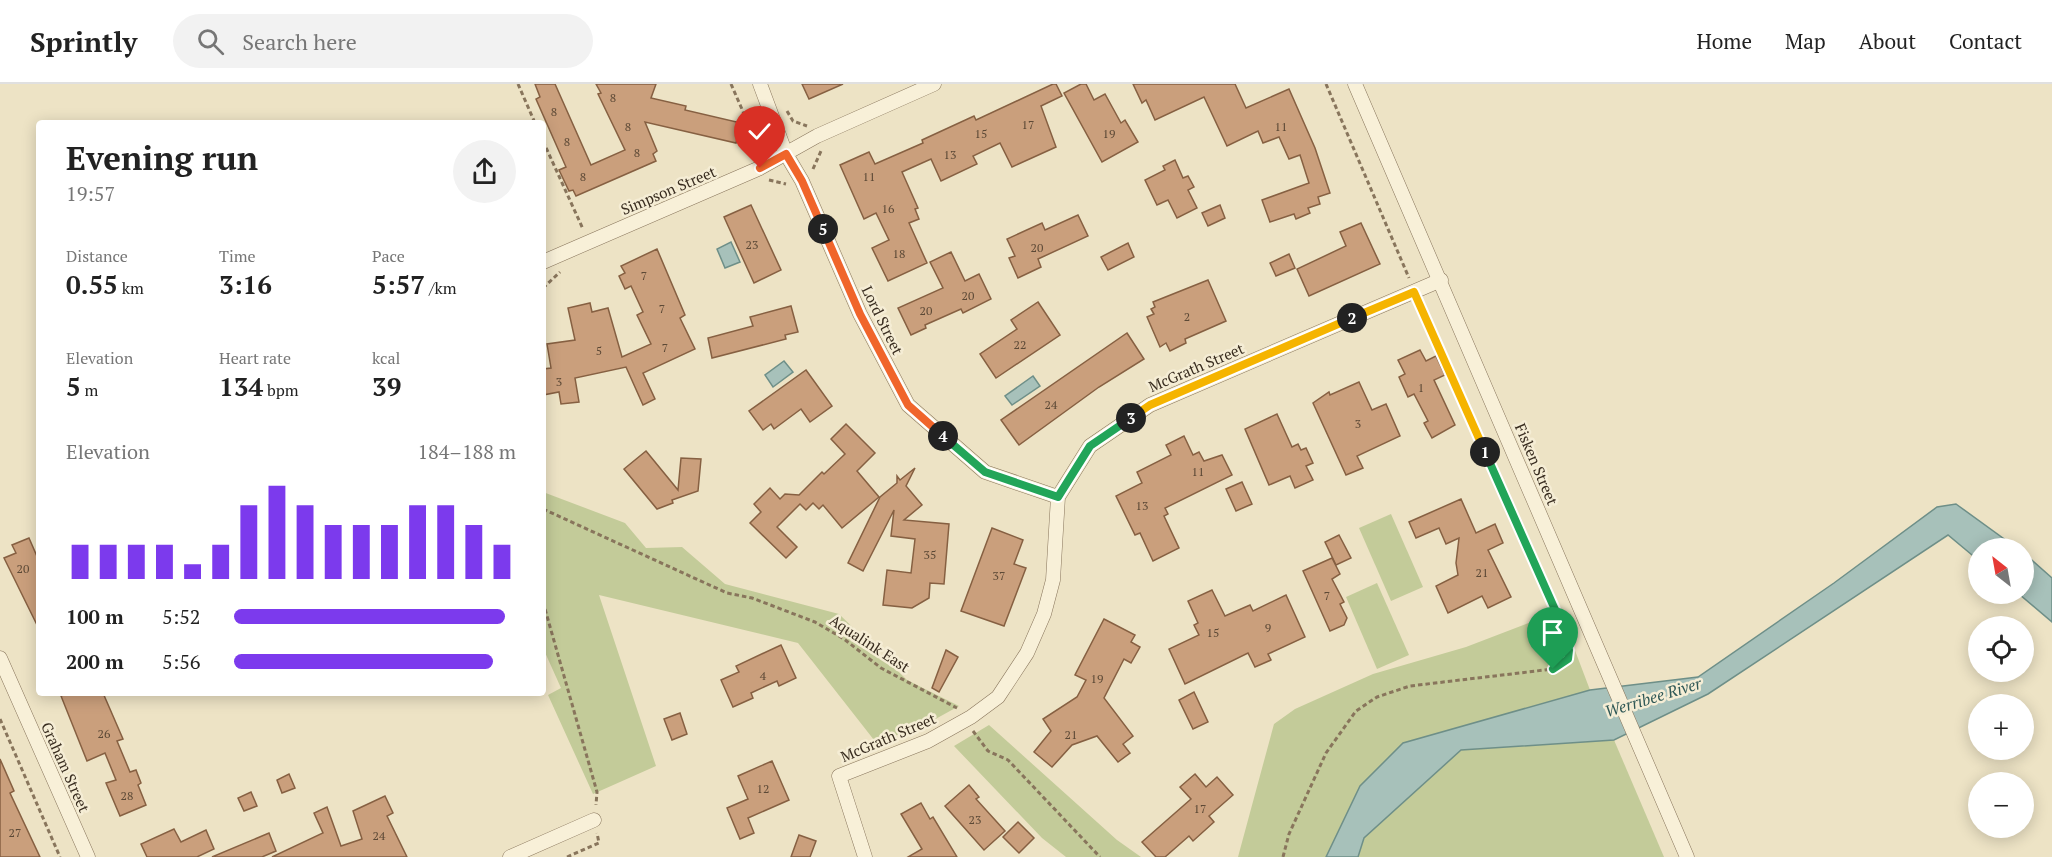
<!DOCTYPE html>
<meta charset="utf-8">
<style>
body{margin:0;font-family:"PT Serif",serif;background:#f2f2f2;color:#222;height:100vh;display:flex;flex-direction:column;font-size:22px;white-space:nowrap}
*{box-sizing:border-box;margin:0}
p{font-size:20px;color:#767676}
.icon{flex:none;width:33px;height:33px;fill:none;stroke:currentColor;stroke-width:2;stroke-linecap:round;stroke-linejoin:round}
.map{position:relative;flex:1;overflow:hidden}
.panel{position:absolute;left:36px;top:36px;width:510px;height:576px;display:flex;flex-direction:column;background:#fff;border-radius:6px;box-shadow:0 3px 15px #0003}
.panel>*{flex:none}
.needle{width:39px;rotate:329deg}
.controls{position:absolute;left:1968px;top:454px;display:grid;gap:12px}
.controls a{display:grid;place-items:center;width:66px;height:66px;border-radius:50%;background:#fff;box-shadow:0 3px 15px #0003;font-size:30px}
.pin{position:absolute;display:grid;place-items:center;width:51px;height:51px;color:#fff;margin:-62px -26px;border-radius:50% 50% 50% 0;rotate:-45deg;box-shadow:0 0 6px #0007}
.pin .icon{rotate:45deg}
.km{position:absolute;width:30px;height:30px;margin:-15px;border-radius:50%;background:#222;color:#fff;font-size:16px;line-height:30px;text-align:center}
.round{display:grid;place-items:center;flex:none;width:63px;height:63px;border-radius:32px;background:#f2f2f2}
.overview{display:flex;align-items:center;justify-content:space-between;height:102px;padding:0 30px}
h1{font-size:33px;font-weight:800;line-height:45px}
.stats{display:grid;grid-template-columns:repeat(3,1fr);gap:9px;height:102px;padding:6px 30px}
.stats div{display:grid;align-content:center}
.stats b{font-size:26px;font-weight:800}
.stats small{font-size:16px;font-weight:400}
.stats p{font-size:16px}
.chart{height:168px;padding:12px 30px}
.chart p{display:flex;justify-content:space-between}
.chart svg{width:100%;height:108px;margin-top:6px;stroke:#7c3aed;stroke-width:6}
ul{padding:0 30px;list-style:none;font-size:20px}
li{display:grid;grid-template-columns:96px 72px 1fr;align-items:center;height:45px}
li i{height:15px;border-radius:8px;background:#7c3aed}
header{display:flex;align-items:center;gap:36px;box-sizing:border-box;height:84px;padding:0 30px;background:#fff;border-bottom:2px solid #e0e0e0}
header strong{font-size:28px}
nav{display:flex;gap:33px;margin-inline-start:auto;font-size:21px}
.search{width:420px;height:54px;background:#f2f2f2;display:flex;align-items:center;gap:15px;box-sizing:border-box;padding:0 21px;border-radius:33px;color:#767676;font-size:22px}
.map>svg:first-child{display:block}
.green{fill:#c3cb99}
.water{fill:#a7c1ba;stroke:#6e8f88;stroke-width:1.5}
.building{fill:#ca9f7c;stroke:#866042;stroke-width:1.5}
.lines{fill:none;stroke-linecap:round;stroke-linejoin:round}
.street-casing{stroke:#88755c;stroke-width:15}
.path{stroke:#88755c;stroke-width:3;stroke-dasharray:4.5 3;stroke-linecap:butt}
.street{stroke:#f8f0d8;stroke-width:14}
.split-1-casing{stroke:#fff;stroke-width:12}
.split-2-casing{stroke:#fff;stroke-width:12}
.split-3-casing{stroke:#fff;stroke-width:12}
.split-4-casing{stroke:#fff;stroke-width:12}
.split-5-casing{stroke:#fff;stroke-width:12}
.split-6-casing{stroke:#fff;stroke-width:12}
.split-1{stroke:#22a559;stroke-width:8}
.split-2{stroke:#f5b400;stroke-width:8}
.split-3{stroke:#f5b400;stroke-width:8}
.split-4{stroke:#22a559;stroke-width:8}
.split-5{stroke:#f0652b;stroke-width:8}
.split-6{stroke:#f0652b;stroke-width:8}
.labels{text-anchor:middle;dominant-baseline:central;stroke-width:5;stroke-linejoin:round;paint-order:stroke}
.number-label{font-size:12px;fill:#5c4936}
.street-label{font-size:15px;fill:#382c1f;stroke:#f5edd5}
.water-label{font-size:16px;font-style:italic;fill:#2f5856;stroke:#f5edd5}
</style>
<header>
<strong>Sprintly</strong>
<div class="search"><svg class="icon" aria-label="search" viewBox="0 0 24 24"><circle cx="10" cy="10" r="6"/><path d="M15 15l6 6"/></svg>Search here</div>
<nav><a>Home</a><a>Map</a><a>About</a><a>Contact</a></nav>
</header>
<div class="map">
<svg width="2052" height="773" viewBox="0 0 2052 773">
<rect width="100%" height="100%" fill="#ede3c5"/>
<g class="green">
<path d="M543,408l82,31 21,25 36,-1 43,37 114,30 68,66 52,26 -47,26 -38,8 -76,-97 -199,-48 57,171 -63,28 -45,-99 13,-7 -18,-40z"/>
<path d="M1391,430l32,73 -32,14 -32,-73z"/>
<path d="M1377,499l32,72 -32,14 -31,-72z"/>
<path d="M1560,527l30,79 -30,10 -200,86 -34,71h-88l36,-133 21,-15 78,-35 93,-27z"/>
<path d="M989,641l128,115 24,17h-75l-24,-19 -88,-92z"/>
<path d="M1614,656l50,117h-306l6,-19 97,-88z"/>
</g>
<g class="water">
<path d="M731,158l9,20 -15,6 -8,-19z"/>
<path d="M784,277l9,11 -20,15 -8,-12z"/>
<path d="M1033,292l7,10 -28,19 -7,-9z"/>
<path d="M1956,420l62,45h-40v11l-30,-25 -240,159 -94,46 -153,10 -97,88 -6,19h-32l34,-71 43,-43 187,-53 108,-13 136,-94 103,-76z"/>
<path d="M2024,469l28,25v44l-33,-28h5z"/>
</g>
<g class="building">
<path d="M535,0h20l36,81 34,-15 -27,-56 3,-1 -5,-9h60l-5,14 35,8 -1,4 56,13 -5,20 -91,-21 12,29 -4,3 3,7 -80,35 -3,-6 -4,1 -10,-21 7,-3 -30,-68 4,-2z"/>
<path d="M802,0h41l-34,15z"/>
<path d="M1053,0h3l6,12 -21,10 15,41 -44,20 -12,-24 -27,13 4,8 -36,17 -10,-22 -29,13 16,36 -3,1 4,10 -10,4 18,40 -39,18 -16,-33 17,-8 -13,-27 -12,6 -24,-54 29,-13 6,12 48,-21 -1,-3 52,-24 2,4z"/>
<path d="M1081,0h5l8,16 11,-6 16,29 4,-3 13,22 -36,20 -38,-69z"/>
<path d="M1133,0h102l11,24 43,-19 26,59 15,45 -12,4 2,7 -12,4 2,5 -14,6 -2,-5 -24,8 -8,-22 47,-17 -9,-28 -11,4 -10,-22 -16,6 -5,-12 -31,15 -23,-49 -49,23 -9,-20 -4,3z"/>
<path d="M1175,76l8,18 5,-2 6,11 -6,3 9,18 -20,10 -9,-18 -11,5 -12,-25 20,-10 -2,-4z"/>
<path d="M751,121l30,65 -27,13 -30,-66z"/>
<path d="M1220,121l5,13 -17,8 -6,-13z"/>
<path d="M1078,131l10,21 -50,23 3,8 -23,11 -9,-20 6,-2 -8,-17 35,-16 3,7z"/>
<path d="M1361,139l19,41 -71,32 -12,-27 49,-23 -6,-14z"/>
<path d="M1128,159l6,14 -26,13 -7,-13z"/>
<path d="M657,165l28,66 -5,3 15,31 -52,24 12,26 -12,6 -17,-38 -51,11 4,24 -18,2 -2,-12 -16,3v-26l8,-1 -4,-24 28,-4 -7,-32 22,-5 2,9 16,-4 14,49 29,-13 -14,-29 6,-3 -12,-26 -6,3 -6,-13 6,-3 -4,-7z"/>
<path d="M951,168l14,29 14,-7 12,25 -28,14 -2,-4 -36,16 1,3 -15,7 -13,-27 45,-20 -13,-26z"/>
<path d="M1289,170l6,14 -19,8 -6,-13z"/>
<path d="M1208,196l18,41 -41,18 1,4 -16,8 -4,-8 -6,4 -13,-30 7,-3 -3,-5 4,-2 -2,-5z"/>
<path d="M1038,218l22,33 -64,43 -16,-24 37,-25 -6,-9z"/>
<path d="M791,222l7,26 -13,3 1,4 -74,19 -4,-20 45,-12 -3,-9z"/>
<path d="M1127,249l17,26 -45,28 -80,58 -18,-25z"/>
<path d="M1420,266l6,11 10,-5 9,19 -11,5 21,45 -23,13 -8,-15 4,-2 -14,-27 -6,3 -9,-20 6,-3 -7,-14z"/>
<path d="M806,286l26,36 -22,16 -9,-13 -27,20 -3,-5 -8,6 -14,-19z"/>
<path d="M1359,298l13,28 14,-6 14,32 -43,20 6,12 -17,7 -33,-72 16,-11 1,3z"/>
<path d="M1277,330l15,33 6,-3 3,6 5,-2 7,15 -7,3 7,14 -18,8 -5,-12 -21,9 -24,-56z"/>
<path d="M846,340l29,29 -18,18 22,26 -37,31 -19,-23 -4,4 -6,-6 -7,7 -6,-6 -23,23 20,20 -11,11 -36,-35 11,-11 -7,-8 16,-16 10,11 5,-5 14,1 23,-23 2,2 21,-20 -14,-15z"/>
<path d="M1184,352l9,19 6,-3 5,9 18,-6 10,20 -67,33 3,6 -4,2 15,32 -26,13 -13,-28 -5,2 -19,-39 26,-13 -5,-11 34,-17 -5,-10z"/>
<path d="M646,367l32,39 3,-32 20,1 -3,32 -26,9 1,3 -16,6 -33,-40z"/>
<path d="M915,384l-9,18 16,19 -18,15 45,4 -5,60 -14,-1 -1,15 -17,10 -29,-3 4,-35 24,3 4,-34 -24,-3 3,-26 -31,61 -15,-8 32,-66 17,-14v-7l3,4z"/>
<path d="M1242,398l10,22 -16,7 -10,-22z"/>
<path d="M1461,415l15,34 19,-9 8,19 -15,7 23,47 -23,11 -6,-12 -34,17 -12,-27 22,-11 -2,-12 3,-25 -13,6 -7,-16 -23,10 -7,-16z"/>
<path d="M992,444l31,12 -9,24 12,4 -22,58 -43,-15z"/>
<path d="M1339,451l12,23 -15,7 -11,-23z"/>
<path d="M29,454l10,23v68l-35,-71 12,-5 -4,-8z"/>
<path d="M1332,474l8,16 -8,5 12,23 -4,2 7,14 -3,7 -14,6 -27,-60z"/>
<path d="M1212,506l13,26 25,-11 3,6 33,-16 19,42 -37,17 3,6 -16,7 -7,-14 -63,31 -16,-35 30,-14 -5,-10 4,-2 -10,-22z"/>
<path d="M1104,535l31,16 -4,7 9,5 -9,16 -7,-4 -20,39 29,38 -10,8 7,9 -12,9 -21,-26 -25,9 -20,22 -18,-15 17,-21 -8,-12 34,-22 9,-17 -11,-5z"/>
<path d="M781,561l15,33 -17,8 -2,-5 -26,12 2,5 -20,9 -12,-27 18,-8 -3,-6z"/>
<path d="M946,566l12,7 -19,35 -7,-4z"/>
<path d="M1194,608l14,30 -15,7 -14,-29z"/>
<path d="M68,609h35l20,46 -6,2 13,31 6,-2 5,13 -3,2 8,20 -26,11 -14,-33 10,-3 -11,-27 -18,8 -26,-65z"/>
<path d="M680,629l7,21 -15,6 -8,-21z"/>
<path d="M0,675l14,32 -4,2 30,64h-40z"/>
<path d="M772,677l17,39 -41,18 6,15 -14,6 -13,-31 21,-9 -10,-23z"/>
<path d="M289,690l6,14 -13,5 -5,-13z"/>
<path d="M1195,690l11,13 11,-10 16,18 -24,21 5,6 -21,19 -4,-5 -24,21h-9l-14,-15 49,-43 -11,-12z"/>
<path d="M969,701l10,12 -3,2 29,32 -21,19 -39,-44z"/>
<path d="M251,708l6,14 -13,5 -6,-13z"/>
<path d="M385,712l8,17 -6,3 20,41h-135l51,-24 -9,-20 13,-6 14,39 21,-7 -9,-28z"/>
<path d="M921,719l9,16 3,-2 24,40h-49l14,-8 -21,-35z"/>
<path d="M1018,738l16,16 -15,15 -16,-16z"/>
<path d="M174,745l7,13 25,-12 8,19 -17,8h-50l-6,-13z"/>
<path d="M269,749l7,18 -14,6h-50z"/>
<path d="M799,751l17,6 -6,16h-19z"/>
</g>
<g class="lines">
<defs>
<g id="street">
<path d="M760,0l26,70 16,27 58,133 48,91 77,67 73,25"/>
<path d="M1355,0l332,773"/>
<path d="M543,178l217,-94 57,-32 117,-52"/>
<path d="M0,574l88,199"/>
<path d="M510,773l84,-37"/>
<path d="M865,773l-26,-81 89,-35 43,-24 27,-20 29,-44 17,-39 9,-34 5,-83 32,-51 60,-41 291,-125"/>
</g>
</defs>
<use href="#street" class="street-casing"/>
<g class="path">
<path d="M518,0l17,39"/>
<path d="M731,0l17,39"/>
<path d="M1326,0l83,194"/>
<path d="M787,27l6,10 14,5"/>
<path d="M543,57l40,88"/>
<path d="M756,70l-8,-31 11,-5"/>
<path d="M813,85l8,-18"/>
<path d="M769,96l17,4"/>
<path d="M543,204l17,-16"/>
<path d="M1419,220l146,328 12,9"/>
<path d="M543,425l184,84 25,5 63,24 29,17 37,29 76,40"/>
<path d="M543,518l54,190 -1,13"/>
<path d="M0,635l60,138"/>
<path d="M973,647l15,20 20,9 92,97"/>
<path d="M567,773l32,-14 -2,-10"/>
<path d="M1283,773l6,-23 37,-81 30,-42 21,-14 33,-11 143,-17 15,-10 1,-9 -4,-18"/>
</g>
<use href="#street" class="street"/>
</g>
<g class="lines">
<defs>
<path id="split-1" d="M1485,368l80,180 4,18 -1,9 -15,10"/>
<path id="split-2" d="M1352,234l62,-26 71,160"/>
<path id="split-3" d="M1131,334l19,-13 202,-87"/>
<path id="split-4" d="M943,352l42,36 73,25 32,-51 41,-28"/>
<path id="split-5" d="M823,145l37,85 48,91 35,31"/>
<path id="split-6" d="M760,84l26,-14 16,27 21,48"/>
</defs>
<use href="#split-1" class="split-1-casing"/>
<use href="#split-2" class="split-2-casing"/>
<use href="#split-3" class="split-3-casing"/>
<use href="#split-4" class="split-4-casing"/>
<use href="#split-5" class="split-5-casing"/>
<use href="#split-6" class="split-6-casing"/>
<use href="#split-1" class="split-1"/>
<use href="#split-2" class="split-2"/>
<use href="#split-3" class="split-3"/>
<use href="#split-4" class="split-4"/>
<use href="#split-5" class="split-5"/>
<use href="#split-6" class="split-6"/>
</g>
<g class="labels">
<g class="number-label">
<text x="613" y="13">8</text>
<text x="554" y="27">8</text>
<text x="1028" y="40">17</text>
<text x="628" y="42">8</text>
<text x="1281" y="42">11</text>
<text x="981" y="49">15</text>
<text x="1109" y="49">19</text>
<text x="567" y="57">8</text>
<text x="637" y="68">8</text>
<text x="950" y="70">13</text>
<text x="583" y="92">8</text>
<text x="869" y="92">11</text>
<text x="888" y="124">16</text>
<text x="752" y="160">23</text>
<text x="1037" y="163">20</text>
<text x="899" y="169">18</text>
<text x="644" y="191">7</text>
<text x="968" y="211">20</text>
<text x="662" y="224">7</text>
<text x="926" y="226">20</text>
<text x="1187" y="232">2</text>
<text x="1020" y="260">22</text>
<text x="665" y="263">7</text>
<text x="599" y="266">5</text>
<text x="559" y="297">3</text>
<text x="1421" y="303">1</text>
<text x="1051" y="320">24</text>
<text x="1358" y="339">3</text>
<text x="1198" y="387">11</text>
<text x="1142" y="421">13</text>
<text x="930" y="470">35</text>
<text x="23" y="484">20</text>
<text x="1482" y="488">21</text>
<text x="999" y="491">37</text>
<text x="1327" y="511">7</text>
<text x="1268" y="543">9</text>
<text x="1213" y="548">15</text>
<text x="763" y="591">4</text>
<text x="1097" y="594">19</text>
<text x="104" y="649">26</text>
<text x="1071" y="650">21</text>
<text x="763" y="704">12</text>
<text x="127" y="711">28</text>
<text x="1200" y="724">17</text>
<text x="975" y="735">23</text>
<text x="15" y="748">27</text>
<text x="379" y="751">24</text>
</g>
<g class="street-label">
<text transform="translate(668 106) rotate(-23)">Simpson Street</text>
<text transform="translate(883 236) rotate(64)">Lord Street</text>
<text transform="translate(1196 283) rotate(-23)">McGrath Street</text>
<text transform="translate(1537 380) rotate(67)">Fisken Street</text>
<text transform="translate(870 559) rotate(33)">Aqualink East</text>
<text transform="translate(888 653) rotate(-23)">McGrath Street</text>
<text transform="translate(66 683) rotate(66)">Graham Street</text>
</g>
<g class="water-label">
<text transform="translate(1653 613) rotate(-17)">Werribee River</text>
</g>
</g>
</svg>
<div class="controls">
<a><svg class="needle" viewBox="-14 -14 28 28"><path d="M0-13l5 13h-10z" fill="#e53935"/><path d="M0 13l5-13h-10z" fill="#767676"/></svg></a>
<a><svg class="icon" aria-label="locate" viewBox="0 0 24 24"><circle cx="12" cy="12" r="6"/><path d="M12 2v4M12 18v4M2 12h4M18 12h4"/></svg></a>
<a>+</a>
<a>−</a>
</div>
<div class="pin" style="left:1553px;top:585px;background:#1e9e55"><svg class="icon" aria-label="arrive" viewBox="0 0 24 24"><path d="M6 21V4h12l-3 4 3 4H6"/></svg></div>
<div class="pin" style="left:760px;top:84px;background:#d93025"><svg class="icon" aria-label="check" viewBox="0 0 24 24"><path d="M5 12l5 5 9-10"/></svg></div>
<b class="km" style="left:1485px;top:368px">1</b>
<b class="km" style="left:1352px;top:234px">2</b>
<b class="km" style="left:1131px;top:334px">3</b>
<b class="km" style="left:943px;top:352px">4</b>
<b class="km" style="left:823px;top:145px">5</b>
<section class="panel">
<div class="overview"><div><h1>Evening run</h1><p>19:57</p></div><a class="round"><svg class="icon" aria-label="share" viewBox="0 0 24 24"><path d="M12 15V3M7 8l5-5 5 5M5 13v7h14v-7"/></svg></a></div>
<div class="stats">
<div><p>Distance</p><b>0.55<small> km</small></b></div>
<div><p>Time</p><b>3:16</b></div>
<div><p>Pace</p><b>5:57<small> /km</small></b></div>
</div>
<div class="stats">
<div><p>Elevation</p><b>5<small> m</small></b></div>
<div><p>Heart rate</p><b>134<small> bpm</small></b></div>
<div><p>kcal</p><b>39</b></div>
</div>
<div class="chart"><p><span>Elevation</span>184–188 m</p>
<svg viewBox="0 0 160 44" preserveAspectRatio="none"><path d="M5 44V30M15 44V30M25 44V30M35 44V30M45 44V38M55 44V30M65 44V14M75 44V6M85 44V14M95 44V22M105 44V22M115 44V22M125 44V14M135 44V14M145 44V22M155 44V30"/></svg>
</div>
<ul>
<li><b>100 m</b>5:52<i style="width:96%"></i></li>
<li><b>200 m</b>5:56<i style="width:92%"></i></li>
</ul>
</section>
</div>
